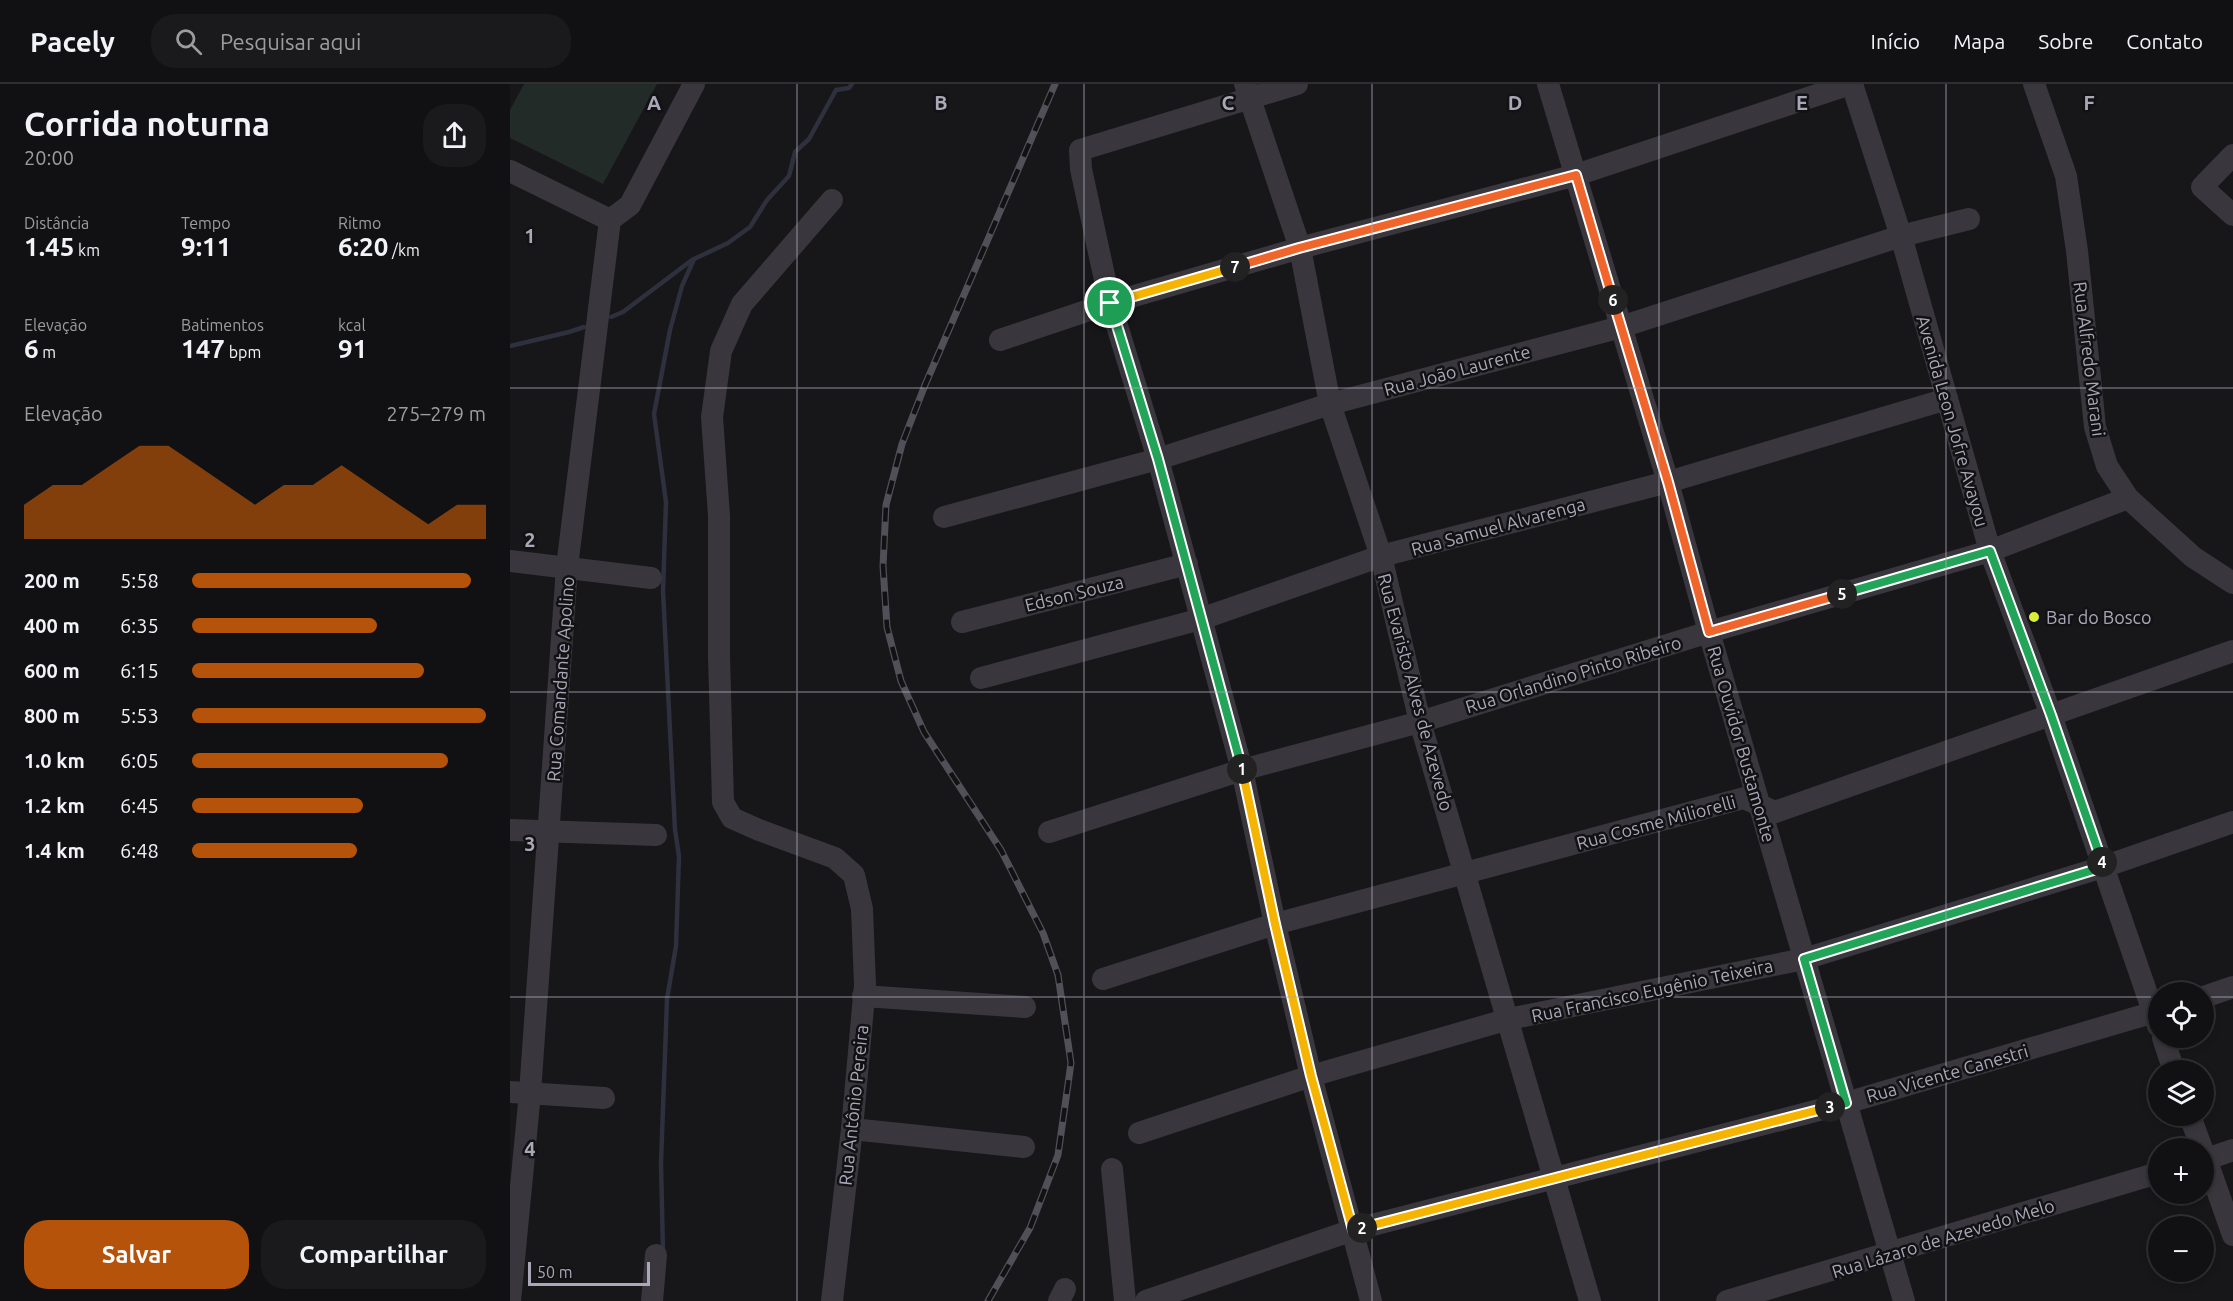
<!DOCTYPE html>
<html lang="pt">
<meta charset="utf-8">
<style>
body{margin:0;font-family:Ubuntu,sans-serif;background:#1a191b;color:#f1f3f6;height:100vh;display:flex;flex-direction:column;font-size:22px;white-space:nowrap}
*{box-sizing:border-box;margin:0}
p{font-size:20px;color:#9c9d9f}
.icon{flex:none;width:33px;height:33px;fill:none;stroke:currentColor;stroke-width:2;stroke-linecap:round;stroke-linejoin:round}
.map{position:relative;flex:1;overflow:hidden}
.drawer{display:flex;flex-direction:column;background:#111012;width:510px}
.drawer>*{flex:none}
.buttons{position:absolute;left:1638px;top:898px;display:grid;gap:12px}
.buttons a{display:grid;place-items:center;width:66px;height:66px;border-radius:50%;background:#111012;box-shadow:0 3px 9px #0003,0 0 0 2px #303032;font-size:30px}
.scale{position:absolute;left:18px;bottom:15px;width:122px;box-sizing:border-box;padding-left:6px;border:3px solid #aaa8b8;border-top:0;font-size:16px;line-height:21px;white-space:nowrap;color:#aaa8b8;-webkit-text-stroke:4px #121113;paint-order:stroke}
.pin{position:absolute;display:grid;place-items:center;width:51px;height:51px;color:#fff;margin:-26px;border:3px solid #fff;border-radius:50%;box-shadow:0 2px 6px #0007}
.km{position:absolute;width:30px;height:30px;margin:-15px;border-radius:50%;background:#222;color:#fff;font-size:16px;line-height:30px;text-align:center}
.round{display:grid;place-items:center;flex:none;width:63px;height:63px;border-radius:24px;background:#1a191b}
.head{display:flex;align-items:center;justify-content:space-between;height:102px;padding:0 24px}
h1{font-size:33px;font-weight:700;line-height:45px}
.stats{display:grid;grid-template-columns:repeat(3,1fr);gap:9px;height:102px;padding:6px 24px}
.stats div{display:grid;align-content:center}
.stats b{font-size:26px;font-weight:700}
.stats small{font-size:16px;font-weight:400}
.stats p{font-size:16px}
.chart{height:168px;padding:12px 24px}
.chart p{display:flex;justify-content:space-between}
.chart svg{width:100%;height:108px;margin-top:6px;fill:#b45309;opacity:.7}
.button{display:flex;gap:12px;margin-top:auto;padding:12px 24px}
.button a{flex:1;height:69px;border-radius:24px;background:#b45309;color:#fff;font-size:24px;font-weight:700;line-height:69px;text-align:center}
.button a+a{background:#1a191b;color:#f1f3f6}
ul{padding:0 24px;list-style:none;font-size:20px}
li{display:grid;grid-template-columns:96px 72px 1fr;align-items:center;height:45px}
li i{height:15px;border-radius:8px;background:#b45309}
header{display:flex;align-items:center;gap:36px;box-sizing:border-box;height:84px;padding:0 30px;background:#111012;border-bottom:2px solid #303032}
header strong{font-size:28px}
nav{display:flex;gap:33px;margin-inline-start:auto;font-size:21px}
.search{width:420px;height:54px;background:#1a191b;display:flex;align-items:center;gap:15px;box-sizing:border-box;padding:0 21px;border-radius:24px;color:#9c9d9f;font-size:22px}
main{display:flex;flex:1;min-height:0}
.map>svg:first-child{display:block}
.grass{fill:#222b27}
.lines{fill:none;stroke-linecap:round;stroke-linejoin:round}
.stream{stroke:#2e303d;stroke-width:4.5}
.minor{stroke:#39373d;stroke-width:22}
.rail-casing{stroke:#515058;stroke-width:7}
.rail{stroke:#121113;stroke-width:4.5;stroke-dasharray:14;stroke-linecap:butt}
.split-1-casing{stroke:#fff;stroke-width:12}
.split-2-casing{stroke:#fff;stroke-width:12}
.split-3-casing{stroke:#fff;stroke-width:12}
.split-4-casing{stroke:#fff;stroke-width:12}
.split-5-casing{stroke:#fff;stroke-width:12}
.split-6-casing{stroke:#fff;stroke-width:12}
.split-7-casing{stroke:#fff;stroke-width:12}
.split-8-casing{stroke:#fff;stroke-width:12}
.split-1{stroke:#22a559;stroke-width:8}
.split-2{stroke:#f5b400;stroke-width:8}
.split-3{stroke:#f5b400;stroke-width:8}
.split-4{stroke:#22a559;stroke-width:8}
.split-5{stroke:#22a559;stroke-width:8}
.split-6{stroke:#f0652b;stroke-width:8}
.split-7{stroke:#f0652b;stroke-width:8}
.split-8{stroke:#f5b400;stroke-width:8}
.grid{fill:none;stroke:#aaa8b8;stroke-width:1.5;stroke-opacity:0.55}
.poi-dot{fill:#d9ef36;stroke:#121113;stroke-width:2}
.labels{text-anchor:middle;dominant-baseline:central;stroke-width:5;stroke-linejoin:round;paint-order:stroke}
.street-label{font-size:18px;fill:#aaa8b8;stroke:#121113}
.poi-label{font-size:18px;fill:#aaa8b8;stroke:#121113;text-anchor:start}
.grid-label{font-size:20px;text-anchor:middle;font-weight:bold;fill:#aaa8b8;stroke:#121113;stroke-width:5;stroke-linejoin:round;paint-order:stroke}
</style>
<header>
<strong>Pacely</strong>
<div class="search"><svg class="icon" aria-label="search" viewBox="0 0 24 24"><circle cx="10" cy="10" r="6"/><path d="M15 15l6 6"/></svg>Pesquisar aqui</div>
<nav><a>Início</a><a>Mapa</a><a>Sobre</a><a>Contato</a></nav>
</header>
<main>
<section class="drawer">
<div class="head"><div><h1>Corrida noturna</h1><p>20:00</p></div><a class="round"><svg class="icon" aria-label="share" viewBox="0 0 24 24"><path d="M12 15V3M7 8l5-5 5 5M5 13v7h14v-7"/></svg></a></div>
<div class="stats">
<div><p>Distância</p><b>1.45<small> km</small></b></div>
<div><p>Tempo</p><b>9:11</b></div>
<div><p>Ritmo</p><b>6:20<small> /km</small></b></div>
</div>
<div class="stats">
<div><p>Elevação</p><b>6<small> m</small></b></div>
<div><p>Batimentos</p><b>147<small> bpm</small></b></div>
<div><p>kcal</p><b>91</b></div>
</div>
<div class="chart"><p><span>Elevação</span>275–279 m</p>
<svg viewBox="0 0 160 44" preserveAspectRatio="none"><path d="M0 44V30L10 22L20 22L30 14L40 6L50 6L60 14L70 22L80 30L90 22L100 22L110 14L120 22L130 30L140 38L150 30L160 30V44z"/></svg>
</div>
<ul>
<li><b>200 m</b>5:58<i style="width:95%"></i></li>
<li><b>400 m</b>6:35<i style="width:63%"></i></li>
<li><b>600 m</b>6:15<i style="width:79%"></i></li>
<li><b>800 m</b>5:53<i style="width:100%"></i></li>
<li><b>1.0 km</b>6:05<i style="width:87%"></i></li>
<li><b>1.2 km</b>6:45<i style="width:58%"></i></li>
<li><b>1.4 km</b>6:48<i style="width:56%"></i></li>
</ul>
<div class="button"><a>Salvar</a><a>Compartilhar</a></div>
</section>
<div class="map">
<svg width="1723" height="1217" viewBox="0 0 1723 1217">
<rect width="100%" height="100%" fill="#171618"/>
<path class="grass" d="M14,0h133l-54,100 -93,-46v-28z"/>
<g class="lines">
<g class="stream">
<path d="M101,233l12,-5 69,-52"/>
<path d="M0,262l59,-14 15,-5"/>
<path d="M153,1168l-2,-89 6,-164 9,-53 3,-90 -4,-26 -12,-239 3,-89 -12,-88 16,-84 12,-44 12,-27 34,-16 22,-16 17,-27 22,-24 6,-24 14,-13 27,-49 13,-2 3,-4"/>
</g>
<g class="minor">
<path d="M735,0l55,164 30,156 51,152 39,166 170,579"/>
<path d="M787,0l-217,66 1,19 29,134 48,156 84,311 33,154 36,152 60,225"/>
<path d="M1038,0l120,398 41,150 195,669"/>
<path d="M1342,0l49,152 89,315 61,164 107,311"/>
<path d="M1524,0l32,92 11,75 18,176 12,39 21,32 65,59 40,26"/>
<path d="M1723,71l-31,32 31,28"/>
<path d="M0,87l100,49"/>
<path d="M322,116l-90,104 -21,47 -9,66 7,99v140l4,146 9,16 27,12 76,28 19,17 8,34 3,76 -13,144 -20,172"/>
<path d="M490,256l110,-37 190,-55 276,-73 274,-91"/>
<path d="M434,433l214,-58 172,-55 291,-77 280,-91 68,-17"/>
<path d="M0,477l141,17"/>
<path d="M452,538l225,-58"/>
<path d="M471,594l220,-59 180,-63 287,-74 279,-83"/>
<path d="M0,746l146,5"/>
<path d="M539,748l193,-62 178,-48 289,-90 281,-81 138,-53"/>
<path d="M593,895l172,-55 469,-126 31,14 458,-161"/>
<path d="M353,912l162,11"/>
<path d="M1694,913l29,-10"/>
<path d="M1653,954l11,33"/>
<path d="M0,1008l94,6"/>
<path d="M1680,1032l12,33"/>
<path d="M342,1045l172,18"/>
<path d="M629,1049l172,-57 198,-57 295,-60 299,-92 130,-45"/>
<path d="M1694,1069l29,82"/>
<path d="M1694,1076l29,-10"/>
<path d="M602,1085l13,132"/>
<path d="M0,1217l20,-208 37,-526 43,-347 20,-15 64,-121"/>
<path d="M142,1217l4,-46"/>
<path d="M549,1217l6,-12"/>
<path d="M636,1217l207,-71 493,-127 312,-92"/>
<path d="M1217,1217l431,-128"/>
</g>
<defs>
<path id="rail" d="M478,1217l42,-73 28,-73 13,-92 -13,-88 -15,-42 -42,-83 -77,-118 -23,-51 -14,-54 -4,-61 3,-61 16,-61 23,-59 130,-301"/>
</defs>
<use href="#rail" class="rail-casing"/>
<use href="#rail" class="rail"/>
</g>
<g class="lines">
<defs>
<path id="split-1" d="M600,219l48,156 84,310"/>
<path id="split-2" d="M732,685l33,155 36,152 42,154 9,-2"/>
<path id="split-3" d="M852,1144l468,-121"/>
<path id="split-4" d="M1320,1023l16,-4 -42,-144 299,-92 -1,-5"/>
<path id="split-5" d="M1332,510l148,-43 61,164 51,147"/>
<path id="split-6" d="M1103,216l55,182 41,150 133,-38"/>
<path id="split-7" d="M725,183l64,-19 277,-73 37,125"/>
<path id="split-8" d="M600,219l125,-36"/>
</defs>
<use href="#split-1" class="split-1-casing"/>
<use href="#split-2" class="split-2-casing"/>
<use href="#split-3" class="split-3-casing"/>
<use href="#split-4" class="split-4-casing"/>
<use href="#split-5" class="split-5-casing"/>
<use href="#split-6" class="split-6-casing"/>
<use href="#split-7" class="split-7-casing"/>
<use href="#split-8" class="split-8-casing"/>
<use href="#split-1" class="split-1"/>
<use href="#split-2" class="split-2"/>
<use href="#split-3" class="split-3"/>
<use href="#split-4" class="split-4"/>
<use href="#split-5" class="split-5"/>
<use href="#split-6" class="split-6"/>
<use href="#split-7" class="split-7"/>
<use href="#split-8" class="split-8"/>
</g>
<path class="grid" d="M287,0v1217M574,0v1217M862,0v1217M1149,0v1217M1436,0v1217M0,304h1723M0,608h1723M0,913h1648M1694,913h29"/>
<circle class="poi-dot" cx="1524" cy="533" r="6"/>
<g class="labels">
<g class="street-label">
<text transform="translate(1580 275) rotate(83)">Rua Alfredo Marani</text>
<text transform="translate(947 286) rotate(-15)">Rua João Laurente</text>
<text transform="translate(1443 337) rotate(74)">Avenida Leon Jofre Avayou</text>
<text transform="translate(988 442) rotate(-15)">Rua Samuel Alvarenga</text>
<text transform="translate(564 509) rotate(-14)">Edson Souza</text>
<text transform="translate(1063 590) rotate(-17)">Rua Orlandino Pinto Ribeiro</text>
<text transform="translate(50 595) rotate(-86)">Rua Comandante Apolino</text>
<text transform="translate(906 608) rotate(75)">Rua Evaristo Alves de Azevedo</text>
<text transform="translate(1232 660) rotate(74)">Rua Ouvidor Bustamonte</text>
<text transform="translate(1146 738) rotate(-15)">Rua Cosme Miliorelli</text>
<text transform="translate(1142 906) rotate(-12)">Rua Francisco Eugênio Teixeira</text>
<text transform="translate(1437 989) rotate(-16)">Rua Vicente Canestri</text>
<text transform="translate(343 1021) rotate(-84)">Rua Antônio Pereira</text>
<text transform="translate(1433 1154) rotate(-17)">Rua Lázaro de Azevedo Melo</text>
</g>
<g class="poi-label">
<text x="1536" y="533">Bar do Bosco</text>
</g>
</g>
<g class="grid-label">
<text x="144" y="26">A</text>
<text x="431" y="26">B</text>
<text x="718" y="26">C</text>
<text x="1005" y="26">D</text>
<text x="1292" y="26">E</text>
<text x="1579" y="26">F</text>
<text x="20" y="159">1</text>
<text x="20" y="463">2</text>
<text x="20" y="767">3</text>
<text x="20" y="1072">4</text>
</g>
</svg>
<div class="buttons">
<a><svg class="icon" aria-label="locate" viewBox="0 0 24 24"><circle cx="12" cy="12" r="6"/><path d="M12 2v4M12 18v4M2 12h4M18 12h4"/></svg></a>
<a><svg class="icon" aria-label="layers" viewBox="0 0 24 24"><path d="M12 4l9 5-9 5-9-5zM3 14l9 5 9-5"/></svg></a>
<a>+</a>
<a>−</a>
</div>
<div class="scale">50 m</div>
<div class="pin" style="left:600px;top:219px;background:#1e9e55"><svg class="icon" aria-label="arrive" viewBox="0 0 24 24"><path d="M6 21V4h12l-3 4 3 4H6"/></svg></div>
<b class="km" style="left:732px;top:685px">1</b>
<b class="km" style="left:852px;top:1144px">2</b>
<b class="km" style="left:1320px;top:1023px">3</b>
<b class="km" style="left:1592px;top:778px">4</b>
<b class="km" style="left:1332px;top:510px">5</b>
<b class="km" style="left:1103px;top:216px">6</b>
<b class="km" style="left:725px;top:183px">7</b>
</div>
</main>
